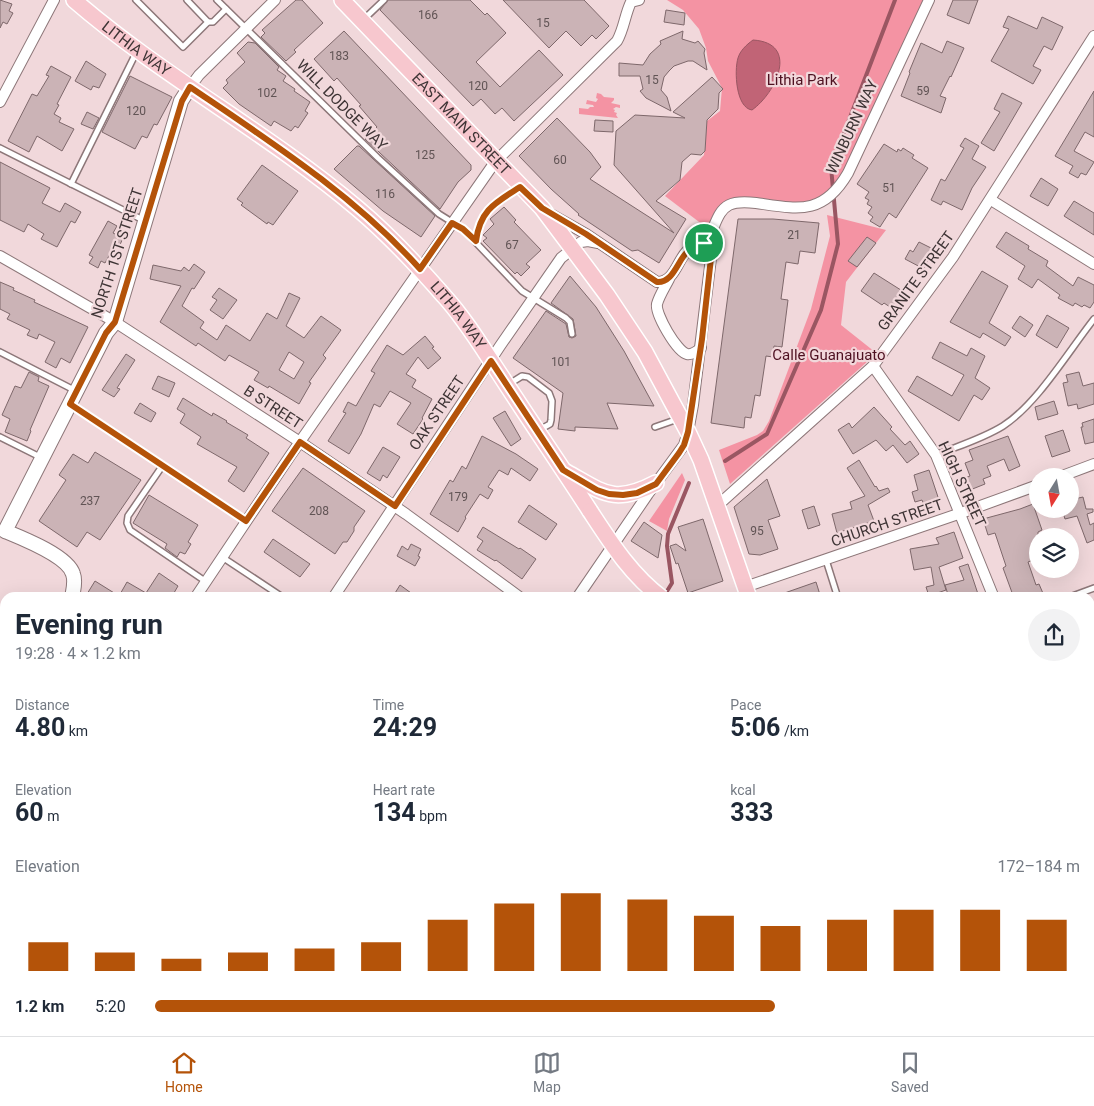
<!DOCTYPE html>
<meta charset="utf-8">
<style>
body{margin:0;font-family:Roboto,sans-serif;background:#f2f2f3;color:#1f2937;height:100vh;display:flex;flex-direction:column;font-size:19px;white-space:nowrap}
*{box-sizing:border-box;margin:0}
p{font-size:16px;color:#747a83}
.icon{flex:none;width:28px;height:28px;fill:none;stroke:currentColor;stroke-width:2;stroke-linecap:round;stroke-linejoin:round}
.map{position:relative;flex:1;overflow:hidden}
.drawer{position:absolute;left:0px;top:592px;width:1095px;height:444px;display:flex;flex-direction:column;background:#fff;border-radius:15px 15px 0 0;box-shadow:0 5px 20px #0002}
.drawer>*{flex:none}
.needle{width:32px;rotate:191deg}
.buttons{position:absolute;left:1029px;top:468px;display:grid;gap:10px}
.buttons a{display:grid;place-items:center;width:50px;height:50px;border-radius:50%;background:#fff;box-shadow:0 5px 20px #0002;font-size:25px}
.pin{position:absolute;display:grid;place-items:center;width:42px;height:42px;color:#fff;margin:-21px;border:2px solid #fff;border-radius:50%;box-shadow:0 1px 5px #0007}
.round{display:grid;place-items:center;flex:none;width:52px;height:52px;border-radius:26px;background:#f2f2f3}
.summary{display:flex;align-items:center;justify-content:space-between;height:85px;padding:0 15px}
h1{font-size:28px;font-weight:700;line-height:38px}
.figures{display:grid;grid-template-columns:repeat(3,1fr);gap:8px;height:85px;padding:5px 15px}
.figures div{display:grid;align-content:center}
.figures b{font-size:25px;font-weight:700}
.figures small{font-size:14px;font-weight:400}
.figures p{font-size:14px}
.chart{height:140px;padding:10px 15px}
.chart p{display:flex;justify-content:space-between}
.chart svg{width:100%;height:90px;margin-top:5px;stroke:#b45309;stroke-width:6}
ul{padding:0 15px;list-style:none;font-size:16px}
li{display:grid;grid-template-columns:80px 60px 1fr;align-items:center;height:38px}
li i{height:12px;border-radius:6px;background:#b45309}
.tab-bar{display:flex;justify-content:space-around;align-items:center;height:70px;border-top:1px solid #e0e1e3;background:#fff;font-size:14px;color:#747a83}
.tab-bar a{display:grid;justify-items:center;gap:2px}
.tab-bar .on{color:#b45309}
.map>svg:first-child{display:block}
.green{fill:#f493a3}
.water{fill:#c16476;stroke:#9a5662}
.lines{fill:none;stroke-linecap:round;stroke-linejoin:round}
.stream{stroke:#9a5662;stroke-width:4}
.building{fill:#cbb3b6;stroke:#7e686b;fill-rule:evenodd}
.lane-casing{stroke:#8d7779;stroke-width:8}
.street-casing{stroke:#8d7779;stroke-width:12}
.secondary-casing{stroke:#8d7779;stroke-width:16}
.primary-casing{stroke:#fff;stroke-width:18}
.lane{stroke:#fff;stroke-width:5}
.street{stroke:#fff;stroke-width:10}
.secondary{stroke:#fff;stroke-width:14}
.primary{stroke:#f7c7ce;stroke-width:15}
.rail-casing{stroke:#5a4e4f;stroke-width:5.5}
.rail{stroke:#f1d8db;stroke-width:4;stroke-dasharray:11;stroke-linecap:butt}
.primary-bridge-casing{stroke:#fff;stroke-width:18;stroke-linecap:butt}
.primary-bridge{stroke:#f7c7ce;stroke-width:15}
.route-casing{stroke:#fff;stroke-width:10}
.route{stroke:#b45309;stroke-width:6}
.labels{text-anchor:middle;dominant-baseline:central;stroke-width:4.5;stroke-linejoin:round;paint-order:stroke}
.number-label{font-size:12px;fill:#615455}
.street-label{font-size:15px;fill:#3e3435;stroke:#f1d8db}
.park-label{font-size:15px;fill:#4e1121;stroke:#f1d8db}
</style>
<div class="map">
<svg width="1094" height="1036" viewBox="0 0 1094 1036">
<rect width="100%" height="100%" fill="#f1d8db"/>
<g class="green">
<path d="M667,0h262l-89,186 -32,21 -73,-4 -19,18 -9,7 -42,-32 39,-41 3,-34 13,-10 2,-23 -14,-27 -2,-13 -7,-19 -16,-19z"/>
<path d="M597,93l4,1 3,3 10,1v2l-3,3 9,2v3l-4,-1 -3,2 2,1 -1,2 3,1 -1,2 2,3 -39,-4v-6l9,1 2,-2h4l-1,-2 -7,-1 1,-4 9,2 2,-3 -2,-1z"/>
<path d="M827,215l59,15 -40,52 -5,43 34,27 -7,9 -138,123 -11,-34 38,-15 6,-4 6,-10 42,-112 19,-73z"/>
<path d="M682,473l3,7 -16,39 -2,12 -18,-10z"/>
</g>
<path class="water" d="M753,40c47,3 23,53 -1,70 -16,-2 -18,-39 -14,-52 2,-7 8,-13 15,-18z"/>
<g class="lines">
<g class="stream">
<path d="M725,461l42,-27 54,-124 17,-66 -7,-77 64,-167"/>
<path d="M664,596l8,-13 -5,-37 1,-12 21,-51"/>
<path d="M149,1036l4,-5"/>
</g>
</g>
<g class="building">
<path d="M0,0l12,4 -3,7 4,2 -6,11 -4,-2 -3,6z"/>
<path d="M296,0h6l21,23 -29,27 2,2 -10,9 -25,-24 4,-4 -3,-3z"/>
<path d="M388,0h82l15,15 2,-2 19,20 -30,29 24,25 39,-37 24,25 -49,46 -12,-13 -7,6 -14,-15 -8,7 -93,-96z"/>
<path d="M503,0h81l25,26 -13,13 -4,-4 -11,11 -15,-15 -17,17z"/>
<path d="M953,0h25l-9,24 -22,-9z"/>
<path d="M666,10l19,3 -1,12 -20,-3z"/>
<path d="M1008,16l29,13 5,-12 21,10 -11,23 -8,-4 -11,20 8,4 -8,14 -42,-23 18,-32 -6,-2z"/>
<path d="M344,31l127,134v5l-13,12 -18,27 -75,-70 12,-12 -18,-21 2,-1 -24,-27 -3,3 -20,-22z"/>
<path d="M683,31l-1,8 13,4 3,-2 7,8 -1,4 3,17 -14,-9h-5l-14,5 -5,5 -5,6 -3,13 6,7 4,14 -25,-13 -6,-7 3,-2 -3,-13h-21v-13l24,2 7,-11 11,-10 -1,-3z"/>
<path d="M947,41l17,7 -13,29 -1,-1 -10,20 6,2 -5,15 -40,-17 9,-23 -1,-1 12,-29 21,10z"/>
<path d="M248,42l7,1 24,24 -2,3 9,6 -3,5 12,8 -1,2 16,11 -5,9 3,2 -10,15 -3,-2 -4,5 -17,-10 -3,5 -32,-22 -16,-16 5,-5 -2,-3 19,-18 -8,-9z"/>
<path d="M86,61l20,13 -7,14 -6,-2 -2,4 -16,-9z"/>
<path d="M51,66l20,11 -14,27 2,1 -5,9 7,4 -2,4 15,7 -12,22 -25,-15 -8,16 -21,-11 24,-47 5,2 12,-20 -3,-1z"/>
<path d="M130,76l42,21 -15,28 -3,-1 -7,14 -5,-2 -7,13 -33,-17z"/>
<path d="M712,77l11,12 -4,4 -1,16 -11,11 -2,31 -4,4 -10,-1 -9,8 -2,18 -24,21 30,18 -27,44 -21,-13 -6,1 -54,-36 1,-1 -28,-25 -32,-33 38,-38 33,34 11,15 -11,12 84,54 -60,-68 2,-34 19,-16 50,3 -12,-6z"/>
<path d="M1094,91v46l-9,-5 -11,19 20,11 -8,13 -5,-2 -3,5 -9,-5 4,-7 -18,-10z"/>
<path d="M1002,93l20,10 -28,48 -13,-8 19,-31 -6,-3z"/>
<path d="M87,112l12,6 -6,11 -12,-5z"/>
<path d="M595,120l18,1v11l-19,-1z"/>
<path d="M965,138l14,8 -7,13 14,8 -14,21 -10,22 -19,-9 -2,4 -10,-5 10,-21 4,2 19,-33 -4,-2z"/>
<path d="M884,144l13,8 1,-3 3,2 2,-3 11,7 -2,3 16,10 -32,50 -7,-5 -9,14 -10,-6 3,-4 -5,-4 4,-6 -5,-3 2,-4 -4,-2 4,-6 -12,-8z"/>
<path d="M357,146h2l76,70 -14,21 -38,-26 -49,-42z"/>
<path d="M0,162l50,26 -8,15 18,9 5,-9 16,9 -6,11 -4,-2 -14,26 -16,-8 3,-5 -16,-10 -4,8 -24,-12z"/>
<path d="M262,165l36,26 -25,34 -5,-3 -1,2 -26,-19 2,-2 -6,-4z"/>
<path d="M1041,178l17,11 -10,17 -18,-10z"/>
<path d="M1074,201l20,12v22l-30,-19z"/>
<path d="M504,207l12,13 -2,2 27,28 -15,14 4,3 -9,9 -4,-4 -2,2 -32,-33 4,-3 -4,-3 11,-11 -4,-5z"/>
<path d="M738,219h35l46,4 -4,30 -15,-2 -2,13 -12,-2 -5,37 7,1 -6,47 -8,-1 -1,11 -7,-1 -6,40 -5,-1 -4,23 -6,-1 -1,11 -33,-5z"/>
<path d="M108,221l9,5 -4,7 10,5 -4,9 -4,-2 -10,18 -4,-2 -3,7 -9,-5 4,-6 -4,-2z"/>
<path d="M1006,232l23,14 -1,3 20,12 -2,5 27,20 5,-9 16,8v17l-4,6 -6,-3 -2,2 -7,-4 -2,3 -15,-8 2,-3 -22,-16 -6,9 -14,-9 7,-13 -29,-19z"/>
<path d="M867,237l9,6 -19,24 -9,-6z"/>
<path d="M919,242l14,7 -9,20 -19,-10 5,-9 3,2z"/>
<path d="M194,264l11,8 -11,17 -2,-1 -10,18 22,16 -4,6 17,12 9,-15 24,16 17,-28 10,6 12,-26 11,5 -14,28 18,12 17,-22 20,14 -18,25 3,3 -17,24 2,1 -12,21 -30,-18 -1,2 -14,-8 5,-8 -30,-17 -4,6 -27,-18 -2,3 -36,-24 21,-36 -31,-7 3,-14 28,6 3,-4 5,4zM289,352l15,10 -10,17 -15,-9z"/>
<path d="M982,271l26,15 -19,37 22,14 -6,9 -22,-13 -3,5 -30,-16z"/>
<path d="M874,273l30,19 -11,17 -9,-6 -2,2 -21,-14z"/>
<path d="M570,276l26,31 28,44 30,55 -47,-3 11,26 -43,-2v4l-17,-2 5,-36 -50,-35 33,-47 20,13 3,13 3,1 4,-2 -3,-17 -22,-16z"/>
<path d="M0,282l14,6 -1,2 22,10 -1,2 54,25 -18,36 -9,-5 -5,10 -11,-6 10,-20 -16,-8 -2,5 -10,-4 3,-5 -23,-11 3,-5 -10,-5z"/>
<path d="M219,288l18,12 -14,19 -13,-9 7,-10 -5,-3z"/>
<path d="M1047,315l22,13 -12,20 -21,-13z"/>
<path d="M1020,316l13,9 -8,12 -13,-9z"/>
<path d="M425,336l9,11 -2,1 9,10 -13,11 -10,-12 -12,17 10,6 -4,7 20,12 -10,19 1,1 -10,15 -16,-10 14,-21 -21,-12 -10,16 -6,-3 -13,30 -12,20 -21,-13 18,-28 -3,-1 5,-10 8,4 19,-33 -4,-2 16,-26 16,10z"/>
<path d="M940,342l27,14 4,-8 14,8 -10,22 15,10 -8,12 -8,-5 -15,26 -51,-30 9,-15 35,20 12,-21 -32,-17z"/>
<path d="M126,354l9,6 -18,28 3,1 -6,8 -12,-7z"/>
<path d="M29,372l10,5 -1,4 11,5 -19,44 1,1 -4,10 -22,-9 5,-13 -8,-4 13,-29 6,2z"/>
<path d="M1079,372l4,14 11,-3v21l-16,5 -1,-5 -9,2 -5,-23 5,-1 -2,-7z"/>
<path d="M158,376l17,7 -6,14 -17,-8z"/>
<path d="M183,398l29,18 1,-3 14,8 -1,1 22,13 -2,3 23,15 -25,39 -16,-11 9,-14 -40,-23 4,-7 -21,-14 5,-9 -8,-5z"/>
<path d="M1054,401l4,13 -20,6 -3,-13z"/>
<path d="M140,403l16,10 -5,9 -17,-9z"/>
<path d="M874,407l18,20 -2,2 15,16 5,-4 9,13 -12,9 -14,-18 -7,6 -10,-11 -23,14 -15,-24 11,-7 3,5z"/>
<path d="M505,411l16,28 -10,7 -18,-28z"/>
<path d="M1094,419v23l-9,2 -4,-17h2l-1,-4z"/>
<path d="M1063,430l7,21 -18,6 -7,-21z"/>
<path d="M482,436l34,18 22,15 -8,12 -19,-13 -3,7 -9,-5 -11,17 5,3 -5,9 -8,-5 -15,23 1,1 -8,14 -28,-18 20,-34 3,2 9,-16 4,3z"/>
<path d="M1008,436l12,30 -11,5 -5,-12 -17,7 4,10 -8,3 2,5 -15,6 -5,-12 5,-2 -5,-13 8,-3 -4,-10z"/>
<path d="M383,447l17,10 -13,21 -4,-3 -3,6 -13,-8z"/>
<path d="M95,452l46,28 -41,60 -13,-8 -10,15 -38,-26 27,-41 -7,-5 14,-21 15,9z"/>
<path d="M859,460l16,27 1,-1 3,5 9,-3 2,4 -22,13 6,16 -37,12 -5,-19 20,-5 -2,-7 15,-6 -18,-28z"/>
<path d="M303,468l62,43 -11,16v4l-7,11h-4l-8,12 -63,-43z"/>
<path d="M929,470l10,30 -15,5 -2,-5 -7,2 -3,-10 6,-2 -4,-15z"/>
<path d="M767,479l13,37 -12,4 10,29 -18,6 -11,-1 -15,-47z"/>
<path d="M149,495l49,30 -10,17 3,2 -6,10 -5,-2 -3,5 -12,-9 2,-4 -34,-21z"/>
<path d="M1083,497l3,12h7v3l-6,2 3,11 4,-2v17l-7,3 -10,-27 -12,3 -3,-10h8v-9z"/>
<path d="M1033,504l9,26 -4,2v26l-10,4 8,23 3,-1 6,14h-31l-11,-30 3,-2 -11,-33 -7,2 -5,-16 37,-10z"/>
<path d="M529,505l28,19 -11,16 -28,-18z"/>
<path d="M814,506l6,19 -12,4 -6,-19z"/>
<path d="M703,519l20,62 -35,12 -10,-30 -2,1 -6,-18 6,-2 10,7 -8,-24z"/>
<path d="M644,522l18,13 -4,23 -27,-17z"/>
<path d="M483,527l36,22 1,-1 16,11 -14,20 -26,-19 -1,1 -18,-11 6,-9 -6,-4z"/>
<path d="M954,532l9,26 -24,9 7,23 -17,6 -3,-9 8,-2 -3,-18 -17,3 -4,-21 29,-5 -3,-6z"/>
<path d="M273,539l37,25 -10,13 -36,-25z"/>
<path d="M411,544l10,5 -3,7 2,1 -5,9 -18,-10 5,-10 6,4z"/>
<path d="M968,564l10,30 -7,3 -22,1 -4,-13 19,-5 -5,-13z"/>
<path d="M159,573l19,13 -7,12h-79l-5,-4 8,-13 24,15 8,-14 19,11z"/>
<path d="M816,582l5,16h-45v-2z"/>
<path d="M400,585l18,13h-26z"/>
</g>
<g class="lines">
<defs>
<g id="lane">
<path d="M136,0l47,47 25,-25 -21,-22"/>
<path d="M217,0l161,158 61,56 24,15 59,62 44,27 4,4 2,12"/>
<path d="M363,20l21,-20"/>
<path d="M208,22h5l13,-13"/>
<path d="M0,148l145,73"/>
<path d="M71,184l65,-131"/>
<path d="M476,241c4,-31 19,-37 44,-54"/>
<path d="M0,352l76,39"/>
<path d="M509,384l13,-8 6,1 21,16 3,8 -1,19 -1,4 -11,6"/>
<path d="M71,404l175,117"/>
<path d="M655,427l23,-8"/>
<path d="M0,437l42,21"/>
<path d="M936,455c22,-9 46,-16 67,-29 34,-22 65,-74 91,-107"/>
<path d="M163,465l-35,51 -1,7 3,7 75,51"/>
<path d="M222,557l62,41"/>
<path d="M826,560l12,38"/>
<path d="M1067,598l27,-10"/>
<path d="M565,1031l7,5"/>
<path d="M713,1036l4,-5"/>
</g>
<g id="street">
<path d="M190,87l9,-12 76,-75"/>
<path d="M0,102l54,-102"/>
<path d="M991,200l103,64"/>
<path d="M547,212l39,22 71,48c17,1 20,-21 30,-31 5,-4 13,-4 17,-8 11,-10 11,-31 25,-38 8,-4 19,-3 27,-2 42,6 67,13 92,-30l81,-173"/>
<path d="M0,256l115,66 185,120 106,72 115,84"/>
<path d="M669,279c-4,8 -10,17 -12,25 -2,10 20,48 30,50 5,1 10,-3 14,-6"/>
<path d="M873,366l63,89 58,143"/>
<path d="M1062,476l32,-12"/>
<path d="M717,506l156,-140 80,-109 141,-221"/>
<path d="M745,587l216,-74 77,-28"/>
<path d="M195,598l95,-142 205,-294 122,-121c7,-12 8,-27 14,-39l8,-2"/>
<path d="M333,598l167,-252 61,-88 20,-16 7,-1 10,2"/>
<path d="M577,598l71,-104 36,-49 4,-13 5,-27 18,-147 -6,-15"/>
<path d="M1090,687l4,-2"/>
<path d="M1090,820l4,-1"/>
<path d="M1090,840l4,9"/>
<path d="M1090,1028l4,-2"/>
<path d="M370,1031l4,5"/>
<path d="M780,1031l6,5"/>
<path d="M260,1036l5,-5"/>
<path d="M491,1036l4,-5"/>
<path d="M1067,1036l13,-5"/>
</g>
<g id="secondary">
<path d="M72,598c1,-8 4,-16 1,-24 -5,-18 -51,-36 -68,-43l101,-198 9,-11 66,-221 9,-14"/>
<path d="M0,913l5,-4"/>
</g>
<g id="primary">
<path id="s1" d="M74,0c89,77 193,132 283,208 31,26 60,57 87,88 22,24 39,53 57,80 29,45 60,90 89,135"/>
<path id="s2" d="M342,0l200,208 65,87 38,57 43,80 13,28 48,138"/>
<path d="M566,472c38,21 48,33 90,11"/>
<path d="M912,1031l2,5"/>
</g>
</defs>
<use href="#lane" class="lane-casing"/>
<use href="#street" class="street-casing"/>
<use href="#secondary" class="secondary-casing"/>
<use href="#primary" class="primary-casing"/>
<use href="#lane" class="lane"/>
<use href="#street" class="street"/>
<use href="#secondary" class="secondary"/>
<use href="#primary" class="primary"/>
<defs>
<g id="rail">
<path d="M0,659l5,3"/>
<path d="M0,679l5,4"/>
<path d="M0,693l5,2"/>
<path d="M335,1031l3,5"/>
</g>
</defs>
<use href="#rail" class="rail-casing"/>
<use href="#rail" class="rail"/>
<defs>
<path id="primary-bridge" d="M590,511c21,32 41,64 72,87"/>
</defs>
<use href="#primary-bridge" class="primary-bridge-casing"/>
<use href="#primary-bridge" class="primary-bridge"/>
</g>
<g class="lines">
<defs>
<path id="route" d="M190,87c81,55 165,109 230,182l32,-46 11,6 13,12c4,-31 19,-38 44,-54l22,21 44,26 71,48c16,1 20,-20 30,-30 4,-4 12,-7 17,-9l7,15 -9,81 -14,93 -4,13 -5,8 -23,31 -19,9 -14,2 -14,-1 -12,-4 -34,-20 -72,-109 -96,145 -95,-64 -54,79 -176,-117 36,-71 9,-11 67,-221z"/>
</defs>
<use href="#route" class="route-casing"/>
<use href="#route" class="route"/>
</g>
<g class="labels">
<g class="number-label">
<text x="428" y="15">166</text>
<text x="543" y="23">15</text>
<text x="339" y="56">183</text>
<text x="652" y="80">15</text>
<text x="478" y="86">120</text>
<text x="923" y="91">59</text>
<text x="267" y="93">102</text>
<text x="136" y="111">120</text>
<text x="425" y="155">125</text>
<text x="560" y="160">60</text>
<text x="889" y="188">51</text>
<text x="385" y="194">116</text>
<text x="794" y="235">21</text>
<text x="512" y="245">67</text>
<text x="561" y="362">101</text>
<text x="458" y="497">179</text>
<text x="90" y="501">237</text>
<text x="319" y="511">208</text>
<text x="757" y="531">95</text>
</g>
<g class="street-label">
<text stroke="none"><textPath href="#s1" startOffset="79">LITHIA WAY</textPath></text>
<text transform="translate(342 105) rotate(45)">WILL DODGE WAY</text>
<text stroke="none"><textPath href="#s2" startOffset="172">EAST MAIN STREET</textPath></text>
<text transform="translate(852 127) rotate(-65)">WINBURN WAY</text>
<text transform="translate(117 253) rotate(-72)">NORTH 1ST STREET</text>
<text transform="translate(916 281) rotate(-54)">GRANITE STREET</text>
<text stroke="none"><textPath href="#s1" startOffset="499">LITHIA WAY</textPath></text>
<text transform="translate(273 407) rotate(33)">B STREET</text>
<text transform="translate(437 413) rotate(-56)">OAK STREET</text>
<text transform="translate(962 484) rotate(65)">HIGH STREET</text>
<text transform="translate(887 523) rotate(-19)">CHURCH STREET</text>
</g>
<g class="park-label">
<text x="802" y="80">Lithia Park</text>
<text x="829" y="355">Calle Guanajuato</text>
</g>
</g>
</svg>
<div class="buttons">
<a><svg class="needle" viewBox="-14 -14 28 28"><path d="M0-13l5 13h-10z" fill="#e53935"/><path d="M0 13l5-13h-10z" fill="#747a83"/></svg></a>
<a><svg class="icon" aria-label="layers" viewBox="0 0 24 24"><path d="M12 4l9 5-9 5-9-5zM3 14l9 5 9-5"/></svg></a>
</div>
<div class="pin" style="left:704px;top:243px;background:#1e9e55"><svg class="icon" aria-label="arrive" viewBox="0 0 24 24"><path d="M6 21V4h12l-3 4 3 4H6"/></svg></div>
<section class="drawer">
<div class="summary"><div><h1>Evening run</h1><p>19:28 · 4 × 1.2 km</p></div><a class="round"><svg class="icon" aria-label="share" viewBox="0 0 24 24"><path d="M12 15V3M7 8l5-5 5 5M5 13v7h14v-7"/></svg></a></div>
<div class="figures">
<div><p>Distance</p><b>4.80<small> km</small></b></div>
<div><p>Time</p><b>24:29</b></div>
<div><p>Pace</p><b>5:06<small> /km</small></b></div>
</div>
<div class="figures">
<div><p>Elevation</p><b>60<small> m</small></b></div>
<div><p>Heart rate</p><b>134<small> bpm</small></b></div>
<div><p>kcal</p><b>333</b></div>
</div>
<div class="chart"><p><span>Elevation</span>172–184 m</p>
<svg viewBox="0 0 160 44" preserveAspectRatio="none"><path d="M5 44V30M15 44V35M25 44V38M35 44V35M45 44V33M55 44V30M65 44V19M75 44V11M85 44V6M95 44V9M105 44V17M115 44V22M125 44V19M135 44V14M145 44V14M155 44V19"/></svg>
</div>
<ul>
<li><b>1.2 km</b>5:20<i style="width:67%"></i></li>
</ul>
</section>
</div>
<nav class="tab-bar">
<a class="on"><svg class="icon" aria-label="home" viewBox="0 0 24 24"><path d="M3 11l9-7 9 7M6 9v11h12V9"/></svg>Home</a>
<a><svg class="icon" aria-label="map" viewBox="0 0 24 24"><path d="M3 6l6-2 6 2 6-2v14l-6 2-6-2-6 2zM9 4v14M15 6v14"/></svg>Map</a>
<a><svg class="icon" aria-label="saved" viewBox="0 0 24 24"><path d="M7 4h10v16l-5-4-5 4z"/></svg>Saved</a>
</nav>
